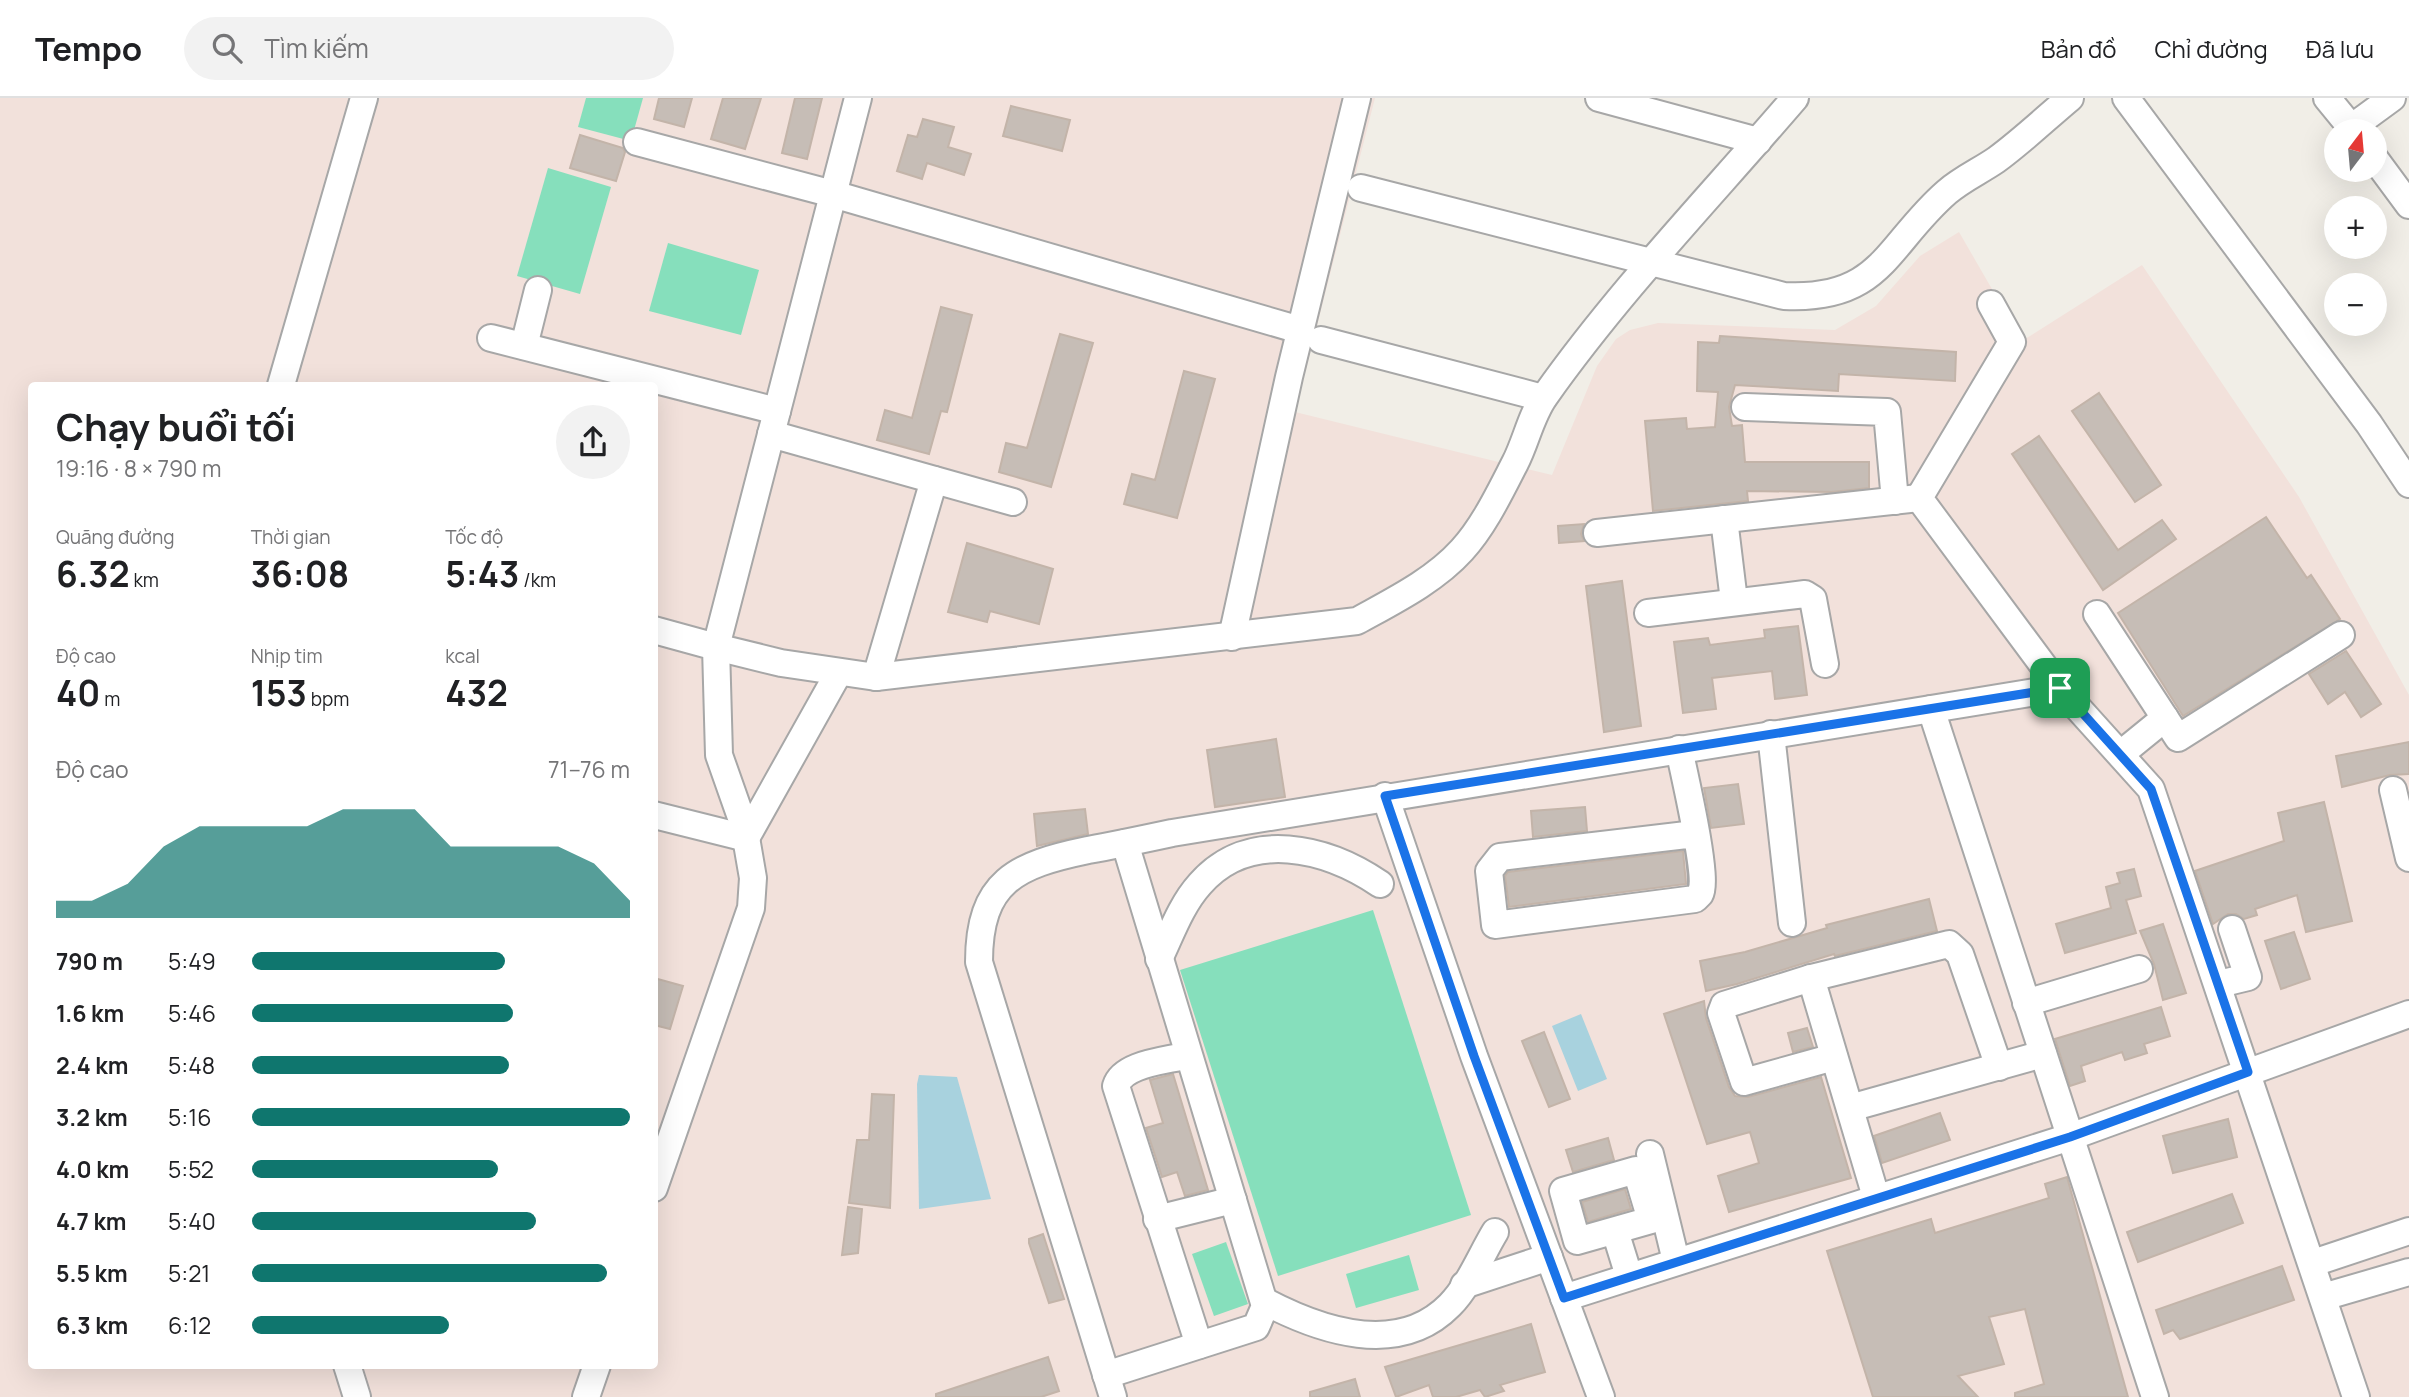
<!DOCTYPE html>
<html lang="vi">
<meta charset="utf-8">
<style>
body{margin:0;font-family:Manrope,sans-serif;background:#f2f2f2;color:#202124;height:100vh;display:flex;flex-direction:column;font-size:26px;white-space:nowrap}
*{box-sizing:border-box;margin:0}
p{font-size:23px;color:#757577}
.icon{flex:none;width:38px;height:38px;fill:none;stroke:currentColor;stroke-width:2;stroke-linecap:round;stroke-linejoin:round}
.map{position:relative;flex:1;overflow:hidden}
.panel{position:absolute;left:28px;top:284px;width:630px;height:987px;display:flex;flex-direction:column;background:#fff;border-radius:7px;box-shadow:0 7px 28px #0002}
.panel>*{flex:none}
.needle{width:46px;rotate:16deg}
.controls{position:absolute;left:2324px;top:21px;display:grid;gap:14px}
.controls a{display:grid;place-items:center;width:63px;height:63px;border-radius:50%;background:#fff;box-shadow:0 7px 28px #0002;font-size:35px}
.pin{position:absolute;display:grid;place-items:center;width:60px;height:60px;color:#fff;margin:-30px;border-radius:14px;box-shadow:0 4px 10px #0006}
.round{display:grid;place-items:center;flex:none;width:74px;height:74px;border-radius:37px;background:#f2f2f2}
.head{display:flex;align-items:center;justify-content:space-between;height:119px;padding:0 28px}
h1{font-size:38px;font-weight:700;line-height:52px}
.metrics{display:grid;grid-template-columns:repeat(3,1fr);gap:10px;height:119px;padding:7px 28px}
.metrics div{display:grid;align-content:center}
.metrics b{font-size:35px;font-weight:700}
.metrics small{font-size:19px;font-weight:400}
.metrics p{font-size:19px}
.chart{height:196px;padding:14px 28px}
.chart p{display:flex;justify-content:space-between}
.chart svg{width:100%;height:126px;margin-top:7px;fill:#0f766e;opacity:.7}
ul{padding:0 28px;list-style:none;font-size:23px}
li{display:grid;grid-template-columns:112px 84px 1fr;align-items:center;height:52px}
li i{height:18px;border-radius:9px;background:#0f766e}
header{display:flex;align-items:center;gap:42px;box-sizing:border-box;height:98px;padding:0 35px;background:#fff;border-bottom:2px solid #e0e0e0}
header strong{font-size:33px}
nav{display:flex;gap:38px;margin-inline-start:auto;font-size:24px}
.search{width:490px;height:63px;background:#f2f2f2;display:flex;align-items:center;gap:18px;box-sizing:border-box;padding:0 24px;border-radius:38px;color:#757577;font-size:26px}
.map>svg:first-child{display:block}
.military{fill:#f2e1db;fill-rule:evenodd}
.pitch{fill:#86dfbc}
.water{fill:#a8d2de}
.building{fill:#c6bdb6;stroke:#c3b4a9;stroke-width:2}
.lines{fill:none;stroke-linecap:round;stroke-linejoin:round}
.minor-casing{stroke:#a7a7a7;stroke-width:30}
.minor{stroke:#fff;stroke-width:26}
.route-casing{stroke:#fff;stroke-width:14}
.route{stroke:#1a73e8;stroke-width:9}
</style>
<header>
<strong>Tempo</strong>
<div class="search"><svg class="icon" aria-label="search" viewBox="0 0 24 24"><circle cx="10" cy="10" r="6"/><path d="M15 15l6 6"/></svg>Tìm kiếm</div>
<nav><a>Bản đồ</a><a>Chỉ đường</a><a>Đã lưu</a></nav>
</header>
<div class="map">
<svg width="2409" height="1299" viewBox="0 0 2409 1299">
<rect width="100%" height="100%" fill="#f1eee7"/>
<path class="military" d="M0,0h1375l-80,314 257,63 45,-109 19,-27 14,-9 28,-7 177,7 41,-24 44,-50 39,-24 63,109 120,-76 157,232 110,198v702h-2409zM32,287h622v980h-622z"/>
<g class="pitch">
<path d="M586,0h57l-12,43 -53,-14z"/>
<path d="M548,70l63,19 -31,107 -63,-18z"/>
<path d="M668,145l91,27 -18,65 -92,-24z"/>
<path d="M1373,812l98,305 -193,61 -98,-306z"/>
<path d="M1226,1144l22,62 -34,12 -22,-62z"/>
<path d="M1409,1157l10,35 -63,18 -10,-34z"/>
</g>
<g class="water">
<path d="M1581,916l26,65 -29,12 -26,-65z"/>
<path d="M919,977l38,2 34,122 -72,10 -2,-125z"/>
</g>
<g class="building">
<path d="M659,0h33l-8,29 -30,-8z"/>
<path d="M723,0h38l-16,51 -34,-10z"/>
<path d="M795,0h27l-15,61 -25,-6z"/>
<path d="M1011,8l59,14 -8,31 -59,-15z"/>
<path d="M923,21l31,8 -6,20 23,7 -7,21 -37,-12 -5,16 -25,-8 11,-36 9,2z"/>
<path d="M580,37l43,13 2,4 -9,29 -46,-13z"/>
<path d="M941,209l31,8 -25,97 -6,-1 -12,43 -52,-14 8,-30 27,8z"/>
<path d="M1060,236l33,9 -42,144 -52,-15 7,-29 21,5z"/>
<path d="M1720,238l236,16 -1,29 -116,-7 -1,17 -103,-6 -6,22 3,19 10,-1 3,37h124v26l-37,4 -85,-1 1,10 -95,10 -8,-90 41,-3 1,11 28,-2 3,-35 -21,-1 1,-49 21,1z"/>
<path d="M1184,273l31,8 -38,139 -53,-14 8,-30 23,6z"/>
<path d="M2099,295l62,92 -26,17 -63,-91z"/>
<path d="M2039,338l79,114 44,-30 14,19 -73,51 -91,-136z"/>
<path d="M2266,419l41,61 4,-3 29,44 -157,97 -65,-103z"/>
<path d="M1584,426l-3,10 3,7 -25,2 -1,-17z"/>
<path d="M967,445l86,26 -14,55 -49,-13 -3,11 -39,-10z"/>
<path d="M1622,483l19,145 -37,6 -18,-146z"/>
<path d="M1798,528l9,69 -32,4 -3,-28 -60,7 4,31 -33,4 -9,-71 34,-4 2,7 55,-7 -1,-8z"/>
<path d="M2346,553l35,53 -20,13 -16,-25 -17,12 -19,-30z"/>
<path d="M1276,641l9,58 -70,10 -8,-57z"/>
<path d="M2409,644v32l-19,1 -48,12 -6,-31z"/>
<path d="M1738,686l6,40 -33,4 -7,-40z"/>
<path d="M2324,704l28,119 -46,11 -9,-37 -42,14 2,6 -13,4 -8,-5h-8l-15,10 -18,-53 89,-30 -6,-28z"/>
<path d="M1585,709l2,24 -54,6 -2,-26z"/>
<path d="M1085,711l3,25 -51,12 -3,-32z"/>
<path d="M1683,753l3,33 -177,23 -4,-31 3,-4z"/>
<path d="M2134,771l7,27 -15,4 10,33 -71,20 -9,-29 55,-16 -5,-21 14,-4 -3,-10z"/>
<path d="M1929,801l8,32 -102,25 -1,-2 -97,30 -31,7 -6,-30 45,-9 82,-24 -1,-3z"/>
<path d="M2163,826l23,69 -23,7 -9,-36 -14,-33z"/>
<path d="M2294,834l16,47 -29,10 -16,-48z"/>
<path d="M654,880l29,8 -13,43 -16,-4z"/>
<path d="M1704,903l2,17 23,69 6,9 13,1 73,-20 30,101 -122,34 -11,-36 41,-13 -9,-31 -43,12 -43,-130z"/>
<path d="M2161,909l9,29 -26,8 3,9 -22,7 -3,-8 -41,14 4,15 -15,5 -15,-47z"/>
<path d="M1807,930l6,19 -20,5 -5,-19z"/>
<path d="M1544,934l26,67 -21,8 -27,-66z"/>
<path d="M1173,976l35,116 -23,6 -8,-24 -15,5 -16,-49 17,-5 -13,-43z"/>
<path d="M872,996l22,1 -4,113 -41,-5 8,-63h12z"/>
<path d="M1940,1015l10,27 -68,23 -8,-27z"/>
<path d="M2228,1021l9,38 -64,16 -10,-37z"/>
<path d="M1608,1040l6,22 -41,12 -7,-22z"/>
<path d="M2067,1079l61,220h-113v-4l29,-9 -19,-75 -36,8 15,47 -46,12 20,21h-105l-46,-146 104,-32 4,14 114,-35 -4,-14z"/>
<path d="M1625,1091l6,20 -43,13 -6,-20z"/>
<path d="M2232,1096l11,29 -105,39 -11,-30z"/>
<path d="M848,1109l14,2 -4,44 -16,2z"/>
<path d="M1043,1136l21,65 -15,4 -20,-60v-4z"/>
<path d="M2282,1168l12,34 -114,39 -7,-9 -9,4 -8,-24z"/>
<path d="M1531,1226l14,48 -45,13 4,6 -19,6 -5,-7 -24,7h-23l-4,-12 -33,12 -11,-30z"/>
<path d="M1048,1259l11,34 -18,6h-105v-3z"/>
<path d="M1355,1281l5,18h-50v-5z"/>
</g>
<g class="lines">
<defs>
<g id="minor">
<path d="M858,0l-142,549 65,16 95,14 481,-56c36,-20 77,-40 105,-71 22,-24 38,-58 53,-87 11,-21 16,-48 30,-67 75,-106 166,-200 250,-298"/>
<path d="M1599,0l159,43"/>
<path d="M2126,0l243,326 40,60"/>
<path d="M2327,0l27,33"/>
<path d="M2351,30l41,-30"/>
<path d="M637,44l196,52 467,136"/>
<path d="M2375,61l34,46"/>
<path d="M1361,90l423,108c98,5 102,-51 163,-104 15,-13 33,-21 49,-32 26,-19 50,-42 74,-62"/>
<path d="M1991,206l21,38 -93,156 141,190 91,101 205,608"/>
<path d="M491,240l286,73"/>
<path d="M1321,242l222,58"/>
<path d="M524,248l14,-56"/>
<path d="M281,287l83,-287"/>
<path d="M1745,309l142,5 8,89"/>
<path d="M771,336l242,68"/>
<path d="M1724,421l10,82"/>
<path d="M1597,435l322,-35"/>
<path d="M1648,515l157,-19 8,5 12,65"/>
<path d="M2097,516l68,104"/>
<path d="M654,532l62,17 3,108 25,71 9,52 -2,30 -97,280"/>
<path d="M1232,539l57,-260 68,-279"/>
<path d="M876,579l58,-197"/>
<path d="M1931,611l224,688"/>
<path d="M1771,636l21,189"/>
<path d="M1679,651c5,24 30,130 21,145l-5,5 -200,26 -6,-54 11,-14 195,-23"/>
<path d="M2122,655l43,-35 13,20 163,-103"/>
<path d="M2393,692l16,68"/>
<path d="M1385,698l89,260 127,341"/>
<path d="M654,717l92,23 93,-166"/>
<path d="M1159,861c12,-25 22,-54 41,-75 49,-56 127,-36 180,0"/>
<path d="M1811,880l65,219"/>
<path d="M2219,886l29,-7 -16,-48"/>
<path d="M2026,905l113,-34"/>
<path d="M1188,957c-21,6 -65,8 -72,31l83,259"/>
<path d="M1834,959l-90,25 -23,-69 3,-8 87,-27 138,-34 11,10 39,113"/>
<path d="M1850,1010l193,-54"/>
<path d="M1650,1056l26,107"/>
<path d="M1636,1072l15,50 -74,21 -14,-50z"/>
<path d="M1157,1121l76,-19"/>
<path d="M1615,1133l14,45"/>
<path d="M2313,1165l96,-32"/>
<path d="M1464,1187l85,-28"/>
<path d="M2323,1199l86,-25"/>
<path d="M1564,1200l506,-161 339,-123"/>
<path d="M1264,1203c55,29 134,57 186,4 19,-19 31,-50 45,-73"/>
<path d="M347,1267l10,32"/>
<path d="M1106,1277l150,-48 9,-21 -140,-463"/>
<path d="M586,1299l11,-32"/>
<path d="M1113,1299l-134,-435c0,-81 37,-97 109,-112 28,-5 56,-11 84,-17l888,-145"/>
</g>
</defs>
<use href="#minor" class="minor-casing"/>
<use href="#minor" class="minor"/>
</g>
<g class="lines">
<defs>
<path id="route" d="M2060,590l91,101 97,283 -178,65 -506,161 -90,-242 -89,-260z"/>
</defs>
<use href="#route" class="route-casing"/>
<use href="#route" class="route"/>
</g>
</svg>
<div class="controls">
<a><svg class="needle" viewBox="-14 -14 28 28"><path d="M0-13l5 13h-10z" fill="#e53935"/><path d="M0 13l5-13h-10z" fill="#757577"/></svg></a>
<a>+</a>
<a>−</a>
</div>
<div class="pin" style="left:2060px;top:590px;background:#1e9e55"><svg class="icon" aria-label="arrive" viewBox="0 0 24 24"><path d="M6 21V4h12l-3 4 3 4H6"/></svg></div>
<section class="panel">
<div class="head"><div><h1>Chạy buổi tối</h1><p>19:16 · 8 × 790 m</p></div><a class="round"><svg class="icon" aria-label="share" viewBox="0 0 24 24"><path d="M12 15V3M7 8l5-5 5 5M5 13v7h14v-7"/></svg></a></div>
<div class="metrics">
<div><p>Quãng đường</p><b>6.32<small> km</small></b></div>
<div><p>Thời gian</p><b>36:08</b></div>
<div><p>Tốc độ</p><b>5:43<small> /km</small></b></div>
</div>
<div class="metrics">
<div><p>Độ cao</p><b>40<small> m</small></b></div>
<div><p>Nhịp tim</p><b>153<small> bpm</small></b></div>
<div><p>kcal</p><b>432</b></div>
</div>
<div class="chart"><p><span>Độ cao</span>71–76 m</p>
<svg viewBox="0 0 160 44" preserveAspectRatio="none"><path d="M0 44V38L10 38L20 32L30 19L40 12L50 12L60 12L70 12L80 6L90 6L100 6L110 19L120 19L130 19L140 19L150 25L160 38V44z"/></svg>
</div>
<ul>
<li><b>790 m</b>5:49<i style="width:67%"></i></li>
<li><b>1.6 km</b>5:46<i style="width:69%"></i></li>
<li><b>2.4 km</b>5:48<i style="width:68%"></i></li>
<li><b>3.2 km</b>5:16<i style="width:100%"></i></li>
<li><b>4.0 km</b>5:52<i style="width:65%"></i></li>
<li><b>4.7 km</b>5:40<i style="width:75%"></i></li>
<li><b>5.5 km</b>5:21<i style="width:94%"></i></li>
<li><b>6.3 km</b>6:12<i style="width:52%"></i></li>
</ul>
</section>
</div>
